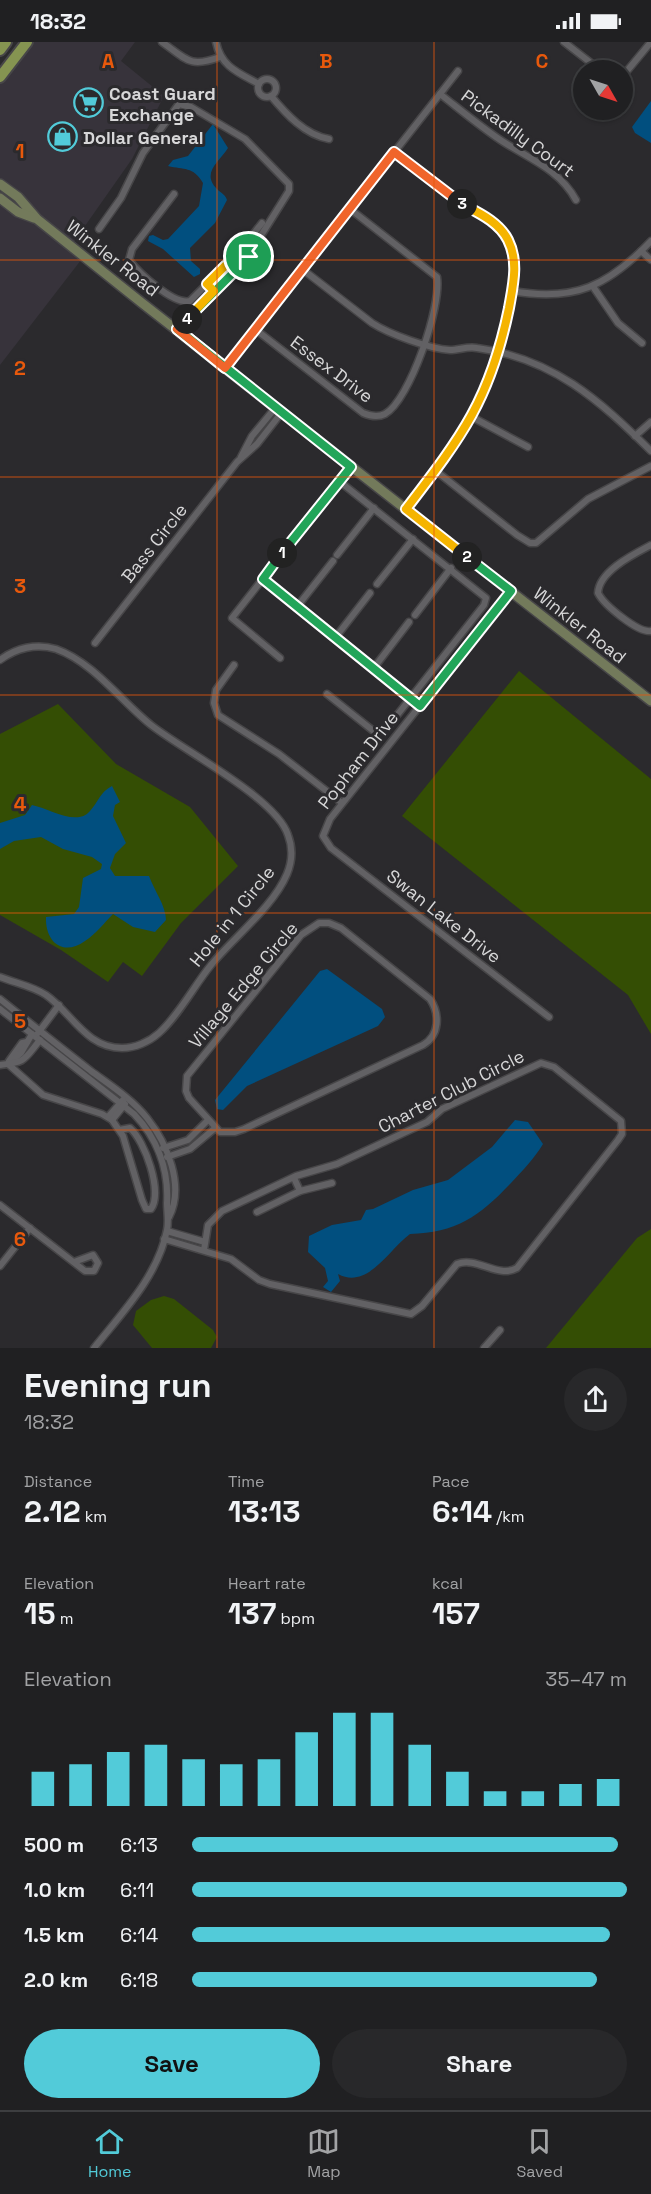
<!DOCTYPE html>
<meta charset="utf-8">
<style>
body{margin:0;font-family:"Space Grotesk",sans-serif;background:#28282a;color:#f1f3f6;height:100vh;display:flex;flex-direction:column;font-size:22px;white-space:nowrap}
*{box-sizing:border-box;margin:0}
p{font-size:20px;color:#a2a3a5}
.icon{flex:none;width:33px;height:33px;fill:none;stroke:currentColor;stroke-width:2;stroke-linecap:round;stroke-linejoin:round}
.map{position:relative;height:1306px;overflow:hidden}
.side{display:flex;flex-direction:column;background:#202022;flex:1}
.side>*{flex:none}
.needle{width:39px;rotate:129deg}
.buttons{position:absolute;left:573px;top:18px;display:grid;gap:12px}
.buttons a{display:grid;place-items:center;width:60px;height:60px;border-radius:50%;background:#202022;box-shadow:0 2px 4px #0004,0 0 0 2px #3d3e40;font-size:30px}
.pin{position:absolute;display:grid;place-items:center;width:51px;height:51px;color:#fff;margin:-26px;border:3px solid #fff;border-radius:50%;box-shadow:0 2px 6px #0007}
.km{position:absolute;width:30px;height:30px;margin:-15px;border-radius:50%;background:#222;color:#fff;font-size:16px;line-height:30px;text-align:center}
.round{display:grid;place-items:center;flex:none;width:63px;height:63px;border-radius:32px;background:#28282a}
.overview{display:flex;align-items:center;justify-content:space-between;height:102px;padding:0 24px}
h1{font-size:33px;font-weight:700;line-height:45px}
.metrics{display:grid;grid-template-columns:repeat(3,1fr);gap:9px;height:102px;padding:6px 24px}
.metrics div{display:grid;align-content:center}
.metrics b{font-size:30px;font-weight:700}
.metrics small{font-size:16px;font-weight:400}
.metrics p{font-size:16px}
.chart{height:168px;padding:12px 24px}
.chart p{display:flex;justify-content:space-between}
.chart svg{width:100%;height:108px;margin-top:6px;stroke:#52cbd9;stroke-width:6}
.cta{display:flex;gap:12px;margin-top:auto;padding:12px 24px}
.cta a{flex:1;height:69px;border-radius:36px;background:#52cbd9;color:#111;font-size:24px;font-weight:700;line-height:69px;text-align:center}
.cta a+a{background:#28282a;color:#f1f3f6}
ul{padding:0 24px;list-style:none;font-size:20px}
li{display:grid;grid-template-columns:96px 72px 1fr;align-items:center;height:45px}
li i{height:15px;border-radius:8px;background:#52cbd9}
.status{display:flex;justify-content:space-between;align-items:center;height:42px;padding:0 30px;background:#202022;direction:ltr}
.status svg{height:16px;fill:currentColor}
.tab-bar{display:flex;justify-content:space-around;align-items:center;height:84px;border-top:2px solid #3d3e40;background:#202022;font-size:16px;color:#a2a3a5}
.tab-bar a{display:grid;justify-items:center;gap:3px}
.tab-bar .current{color:#52cbd9}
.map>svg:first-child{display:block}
.built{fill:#37333b}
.green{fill:#344e04}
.water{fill:#014f7f}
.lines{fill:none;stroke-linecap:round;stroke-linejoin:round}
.street-casing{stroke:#474648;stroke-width:9}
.secondary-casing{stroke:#474648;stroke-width:12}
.primary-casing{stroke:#474648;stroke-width:14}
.street{stroke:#626164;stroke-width:6}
.secondary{stroke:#737a5b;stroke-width:9}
.primary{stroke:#859451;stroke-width:10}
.split-1-casing{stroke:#fff;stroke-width:12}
.split-2-casing{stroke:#fff;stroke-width:12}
.split-3-casing{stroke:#fff;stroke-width:12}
.split-4-casing{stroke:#fff;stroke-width:12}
.split-5-casing{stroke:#fff;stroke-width:12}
.split-1{stroke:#22a559;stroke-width:8}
.split-2{stroke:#22a559;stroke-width:8}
.split-3{stroke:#f5b400;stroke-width:8}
.split-4{stroke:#f0652b;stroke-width:8}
.split-5{stroke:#f5b400;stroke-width:8}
.grid{fill:none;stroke:#e8590c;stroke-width:1.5;stroke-opacity:0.55}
.labels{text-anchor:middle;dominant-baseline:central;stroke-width:6;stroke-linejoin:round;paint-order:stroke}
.poi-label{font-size:18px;font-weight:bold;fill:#d7d7d8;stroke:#2b2a2d;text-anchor:start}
.street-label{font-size:18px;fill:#d7d7d8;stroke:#2b2a2d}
.grid-label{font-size:20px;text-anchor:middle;font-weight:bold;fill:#e8590c;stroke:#2b2a2d;stroke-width:6;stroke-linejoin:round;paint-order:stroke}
</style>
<div class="status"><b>18:32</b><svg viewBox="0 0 49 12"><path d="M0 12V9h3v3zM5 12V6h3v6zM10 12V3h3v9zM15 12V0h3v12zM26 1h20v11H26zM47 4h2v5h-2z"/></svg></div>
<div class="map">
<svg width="651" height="1306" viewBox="0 0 651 1306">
<rect width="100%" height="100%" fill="#2b2a2d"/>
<g class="built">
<path d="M32,0h103l-14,19 43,35 -32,63 -59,84 -33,-25 -40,-38v-96z"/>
<path d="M0,160l35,19 46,39 -81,105z"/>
</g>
<g class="green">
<path d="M519,629l132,108v255l-23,-39 -226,-179z"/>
<path d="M58,662l58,60 74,43 48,59 -57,57 -39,53 -19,-14 -15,20 -47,-32 -61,-35v-181z"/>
<path d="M651,1187v119h-105l91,-110z"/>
<path d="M164,1254l10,3 39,31 4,7 -6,11h-59l-19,-23 3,-14 15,-11z"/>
</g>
<g class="water">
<path d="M651,59v42l-16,-10 -3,-6z"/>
<path d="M213,82l15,24c-9,14 -27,25 -11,41 5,5 8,5 10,11l-12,23 -25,25 1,13 9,8v5l-6,3 -31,-28 -15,-8 1,-5 4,-1 10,5 5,-1 31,-33 4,-23c-10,-17 -19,-13 -35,-17l5,-6 15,-4z"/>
<path d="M112,744l8,16 -5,3 -2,11 13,27 -11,11 -5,14 5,8h34c5,14 17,30 17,44l-11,12 -22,-5 -20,-13c-9,9 -17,20 -28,27 -22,16 -40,1 -39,-24l28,-3 5,-7 4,-29 18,-9 1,-5 -10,-7 -29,-8 -22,-12 -27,4 -14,8v-26l25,-8 7,-10c16,3 45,22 58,6 9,-10 10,-19 22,-25z"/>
<path d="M327,927l55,40 3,8 -7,9 -131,60 -24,24 -6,-1 -2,-9 105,-129z"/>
<path d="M515,1078l13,2 15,22c-9,15 -20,26 -32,39 -31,33 -55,50 -101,51 -21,15 -42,56 -72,40l2,7 -9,11 -8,-5 5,-6 -3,-13 -17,-16 1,-16 23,-11 29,-5 5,-10 7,-1 40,-19 35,-10 44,-33z"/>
</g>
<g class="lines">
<defs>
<g id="street">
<path d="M162,0c25,18 28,26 58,15"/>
<path d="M216,0c5,25 23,31 43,42"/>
<path d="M564,0l36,28"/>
<path d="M622,35l29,-35"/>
<circle cx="267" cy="46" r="9"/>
<path d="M440,52c18,14 36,29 56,43 28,20 62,30 80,63"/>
<path d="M271,54c15,18 34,39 58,43"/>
<path d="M394,110c20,16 40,34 62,48 18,12 39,18 51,37 13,21 7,45 2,67 -19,94 -46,131 -103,205"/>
<path d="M174,152l-42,55 -3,11c10,13 44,45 61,41l17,-17 7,7"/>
<path d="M99,187l22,-31 22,-45 36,-49 12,3 54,32 44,45v7l-44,70 -69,68"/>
<path d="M641,209l10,9"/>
<path d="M302,227l70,54c17,11 58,26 78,27 9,0 18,-4 27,-2 76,10 122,52 174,103"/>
<path d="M207,242l26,-24 29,-37"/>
<path d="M594,246l24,35 24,20"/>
<path d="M512,249c63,11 96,-5 139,-50"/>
<path d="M255,287l108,84c7,3 14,5 22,1 25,-14 57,-109 52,-137l-87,-68"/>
<path d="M225,326l233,-297"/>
<path d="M472,375l56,30"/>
<path d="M635,394l16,-14"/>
<path d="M241,415l11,-21 24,-29"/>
<path d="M436,429l81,64 13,8h6l52,-44 63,-33"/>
<path d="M651,503c-17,9 -52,26 -53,48 6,12 40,40 53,38"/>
<path d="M337,513l37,-47"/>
<path d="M263,538l157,126"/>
<path d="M377,542l36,-45"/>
<path d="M511,549l-181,228 -7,17 8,12 218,169"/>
<path d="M296,566l37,-47"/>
<path d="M415,573l36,-47"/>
<path d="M335,596l35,-45"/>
<path d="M95,601l142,-181 20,-18 25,-32"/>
<path d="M280,616l-48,-40 119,-151"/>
<path d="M0,618c16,-12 36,-17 56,-11 37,13 65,52 95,76 33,26 125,73 137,110 5,13 4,27 -1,39 -14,33 -53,63 -76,91 -17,21 -32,50 -52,68 -10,9 -24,15 -37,15 -36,0 -50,-35 -76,-53 -14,-9 -31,-12 -46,-18"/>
<path d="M234,623l-18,25 -2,13 4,12 61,39 63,49"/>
<path d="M373,627l36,-47"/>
<path d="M327,652l49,39h7l101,-128 2,-7 -147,-117"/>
<path d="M319,881h10l12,5 89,71c10,15 10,36 -7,46l-179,84 -9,3h-15l-31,-34 -3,-7 1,-15 114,-141z"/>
<path d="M0,957c30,24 60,48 91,72 19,14 41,28 56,47 20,25 38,68 22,99"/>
<path d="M0,967l134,105c23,24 35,55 33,89 0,9 2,18 0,27 -9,46 -45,83 -73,118"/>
<path d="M38,991l21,-28"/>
<path d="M9,1019l13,-18 5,-1"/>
<path d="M8,1022l35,31 59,19 10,6 11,16 19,64 4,9h5c12,-17 -6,-68 -21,-81l-11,2"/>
<path d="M8,1022l13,-11 11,-19"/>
<path d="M0,1023c26,-3 23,-4 40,-25"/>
<path d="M108,1075l15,-17"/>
<path d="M112,1078l13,-16"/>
<path d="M163,1106l25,-8 19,-19"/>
<path d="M167,1115l23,-8 24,-20"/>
<path d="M300,1149l32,-8"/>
<path d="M0,1163l85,66h9l4,-8 -5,-8 -19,7"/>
<path d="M257,1170l43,-21 -6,-13"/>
<path d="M167,1189l38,11"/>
<path d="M164,1197l67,20 28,21 11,4 141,30 11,-8 35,-42c20,-8 41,15 60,4l101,-128 4,-6 -1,-13 -67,-54 -13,-4 -99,46 -15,13 -90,42 -41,12 -74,35 -14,14 -4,25"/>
<path d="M0,1224l30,-38"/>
<path d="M484,1306l16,-18"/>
</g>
<g id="secondary">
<path d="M0,142l18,13 19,22 105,84 509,398"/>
<path d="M0,156l18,14 16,6"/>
</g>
<g id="primary">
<path d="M0,8l6,-8"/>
<path d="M0,35l27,-35"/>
</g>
</defs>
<use href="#street" class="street-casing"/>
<use href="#secondary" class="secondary-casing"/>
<use href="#primary" class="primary-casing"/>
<use href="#street" class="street"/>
<use href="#secondary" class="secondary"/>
<use href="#primary" class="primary"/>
</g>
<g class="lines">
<defs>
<path id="split-1" d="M249,215l-72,72 174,138 -69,86"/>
<path id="split-2" d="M282,511l-19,26 157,127 91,-115 -44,-34"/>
<path id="split-3" d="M462,162c17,9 37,18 46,36 11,22 5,45 1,68 -19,92 -47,128 -103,201l61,48"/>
<path id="split-4" d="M187,277l-10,10 48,39 169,-216 68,52"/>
<path id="split-5" d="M187,277l27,-28 -7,-7 34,-34 8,7"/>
</defs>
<use href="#split-1" class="split-1-casing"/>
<use href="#split-2" class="split-2-casing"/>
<use href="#split-3" class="split-3-casing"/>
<use href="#split-4" class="split-4-casing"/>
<use href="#split-5" class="split-5-casing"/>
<use href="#split-1" class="split-1"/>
<use href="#split-2" class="split-2"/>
<use href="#split-3" class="split-3"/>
<use href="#split-4" class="split-4"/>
<use href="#split-5" class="split-5"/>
</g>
<path class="grid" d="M217,0v1306M434,0v1306M0,218h651M0,435h651M0,653h651M0,871h651M0,1088h651"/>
<defs>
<symbol id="supermarket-ring" viewBox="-11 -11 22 22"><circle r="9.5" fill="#2b2a2d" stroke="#52cbd9" stroke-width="1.5"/><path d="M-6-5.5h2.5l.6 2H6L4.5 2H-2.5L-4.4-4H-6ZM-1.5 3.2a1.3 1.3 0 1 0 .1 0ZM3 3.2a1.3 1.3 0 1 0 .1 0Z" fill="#52cbd9"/></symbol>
<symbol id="shop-ring" viewBox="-11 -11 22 22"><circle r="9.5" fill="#2b2a2d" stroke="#52cbd9" stroke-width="1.5"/><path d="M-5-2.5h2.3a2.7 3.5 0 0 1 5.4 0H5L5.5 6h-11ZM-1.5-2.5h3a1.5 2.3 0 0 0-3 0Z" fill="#52cbd9"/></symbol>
</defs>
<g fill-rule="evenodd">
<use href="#supermarket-ring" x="72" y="44" width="33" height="33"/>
<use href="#shop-ring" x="46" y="78" width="33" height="33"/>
</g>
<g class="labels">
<g class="poi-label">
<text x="109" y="51">Coast Guard<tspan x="109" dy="21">Exchange</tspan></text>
<text x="83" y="95">Dollar General</text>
</g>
<g class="street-label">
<text transform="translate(518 91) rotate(36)">Pickadilly Court</text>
<text transform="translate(113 216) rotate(38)">Winkler Road</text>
<text transform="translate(332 327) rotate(37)">Essex Drive</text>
<text transform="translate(154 501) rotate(-52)">Bass Circle</text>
<text transform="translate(580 583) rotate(38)">Winkler Road</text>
<text transform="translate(358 718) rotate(-52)">Popham Drive</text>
<text transform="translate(232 874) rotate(-51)">Hole in 1 Circle</text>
<text transform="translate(444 874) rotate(38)">Swan Lake Drive</text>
<text transform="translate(243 943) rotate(-50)">Village Edge Circle</text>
<text transform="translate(451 1049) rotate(-27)">Charter Club Circle</text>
</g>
</g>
<g class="grid-label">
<text x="108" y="26">A</text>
<text x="326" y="26">B</text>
<text x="542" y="26">C</text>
<text x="20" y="116">1</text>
<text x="20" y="333">2</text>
<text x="20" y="551">3</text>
<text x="20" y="769">4</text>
<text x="20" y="986">5</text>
<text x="20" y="1204">6</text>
</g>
</svg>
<div class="buttons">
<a><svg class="needle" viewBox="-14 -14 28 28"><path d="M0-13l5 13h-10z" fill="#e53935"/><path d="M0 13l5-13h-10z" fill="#a2a3a5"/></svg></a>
</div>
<div class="pin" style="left:249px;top:215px;background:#1e9e55"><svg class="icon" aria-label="arrive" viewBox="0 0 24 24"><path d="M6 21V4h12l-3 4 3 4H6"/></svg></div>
<b class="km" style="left:282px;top:511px">1</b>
<b class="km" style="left:467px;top:515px">2</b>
<b class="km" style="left:462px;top:162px">3</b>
<b class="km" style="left:187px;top:277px">4</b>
</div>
<section class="side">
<div class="overview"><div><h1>Evening run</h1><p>18:32</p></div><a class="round"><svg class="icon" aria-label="share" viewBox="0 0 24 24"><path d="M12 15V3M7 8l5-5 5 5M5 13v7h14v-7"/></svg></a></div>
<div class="metrics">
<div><p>Distance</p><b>2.12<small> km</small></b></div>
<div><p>Time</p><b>13:13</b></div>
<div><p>Pace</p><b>6:14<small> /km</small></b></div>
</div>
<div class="metrics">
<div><p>Elevation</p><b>15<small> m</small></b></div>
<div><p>Heart rate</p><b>137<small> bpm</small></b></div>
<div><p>kcal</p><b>157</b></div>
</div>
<div class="chart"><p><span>Elevation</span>35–47 m</p>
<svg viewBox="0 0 160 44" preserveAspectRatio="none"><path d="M5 44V30M15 44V27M25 44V22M35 44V19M45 44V25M55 44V27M65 44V25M75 44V14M85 44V6M95 44V6M105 44V19M115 44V30M125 44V38M135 44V38M145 44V35M155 44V33"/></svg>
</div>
<ul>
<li><b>500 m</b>6:13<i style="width:98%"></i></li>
<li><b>1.0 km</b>6:11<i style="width:100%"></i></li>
<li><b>1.5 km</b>6:14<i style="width:96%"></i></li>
<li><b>2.0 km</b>6:18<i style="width:93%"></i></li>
</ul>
<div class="cta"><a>Save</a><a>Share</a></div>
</section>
<nav class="tab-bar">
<a class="current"><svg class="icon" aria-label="home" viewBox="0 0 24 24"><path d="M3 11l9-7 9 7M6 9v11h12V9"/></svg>Home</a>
<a><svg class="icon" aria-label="map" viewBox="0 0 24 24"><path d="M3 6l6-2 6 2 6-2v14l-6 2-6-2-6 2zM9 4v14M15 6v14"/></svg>Map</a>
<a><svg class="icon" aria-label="saved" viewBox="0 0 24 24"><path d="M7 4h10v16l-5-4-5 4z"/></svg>Saved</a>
</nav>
